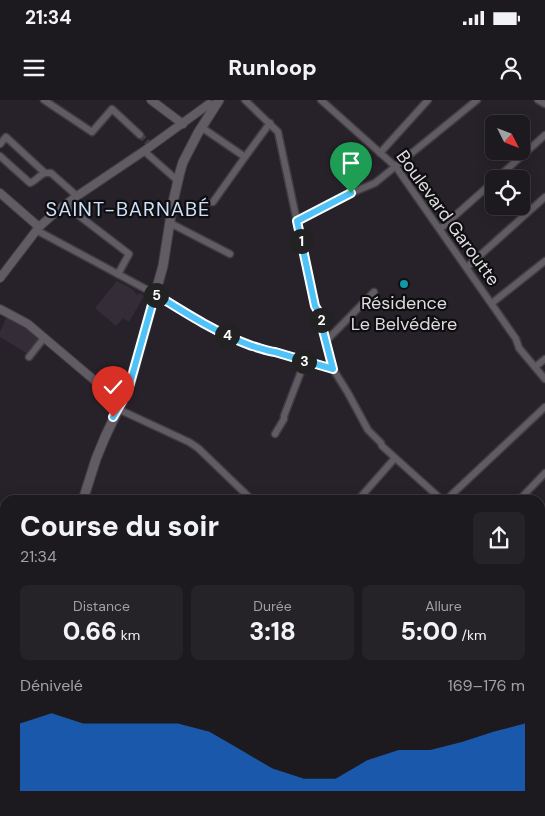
<!DOCTYPE html>
<html lang="fr">
<meta charset="utf-8">
<style>
body{margin:0;font-family:"DM Sans",sans-serif;background:#252328;color:#f1f3f6;height:100vh;display:flex;flex-direction:column;font-size:19px;white-space:nowrap}
*{box-sizing:border-box;margin:0}
p{font-size:16px;color:#a0a1a4}
.icon{flex:none;width:28px;height:28px;fill:none;stroke:currentColor;stroke-width:2;stroke-linecap:round;stroke-linejoin:round}
.map{position:relative;flex:1;overflow:hidden}
.side{position:absolute;left:0px;top:395px;width:545px;height:321px;display:flex;flex-direction:column;background:#1d1a1f;border-radius:15px 15px 0 0;box-shadow:0 2px 12px #0003,0 0 0 1px #3b383d}
.side>*{flex:none}
.needle{width:32px;rotate:132deg}
.tools{position:absolute;left:485px;top:15px;display:grid;gap:10px}
.tools a{display:grid;place-items:center;width:45px;height:45px;border-radius:8px;background:#1d1a1f;box-shadow:0 2px 12px #0003,0 0 0 1px #3b383d;font-size:25px}
.pin{position:absolute;display:grid;place-items:center;width:42px;height:42px;color:#fff;margin:-51px -21px;border-radius:50% 50% 50% 0;rotate:-45deg;box-shadow:0 0 5px #0007}
.pin .icon{rotate:45deg}
.km{position:absolute;width:25px;height:25px;margin:-12px;border-radius:50%;background:#222;color:#fff;font-size:14px;line-height:25px;text-align:center}
.round{display:grid;place-items:center;flex:none;width:52px;height:52px;border-radius:8px;background:#252328}
.summary{display:flex;align-items:center;justify-content:space-between;height:85px;padding:0 20px}
h1{font-size:28px;font-weight:800;line-height:38px}
.metrics{display:grid;grid-template-columns:repeat(3,1fr);gap:8px;height:85px;padding:5px 20px}
.metrics div{display:grid;align-content:center;border-radius:8px;background:#252328;text-align:center}
.metrics b{font-size:25px;font-weight:800}
.metrics small{font-size:14px;font-weight:400}
.metrics p{font-size:14px}
.chart{height:140px;padding:10px 20px}
.chart p{display:flex;justify-content:space-between}
.chart svg{width:100%;height:90px;margin-top:5px;fill:#1a73e8;opacity:.7}
.status{display:flex;justify-content:space-between;align-items:center;height:35px;padding:0 25px;background:#1d1a1f;direction:ltr}
.status svg{height:14px;fill:currentColor}
header{display:flex;justify-content:space-between;align-items:center;height:65px;padding:0 20px;background:#1d1a1f;font-size:22px;font-weight:800}
.map>svg:first-child{display:block}
.built{fill:#342d37}
.lines{fill:none;stroke-linecap:round;stroke-linejoin:round}
.minor-tunnel{stroke:#433e44;stroke-width:6;stroke-dasharray:6 3;stroke-linecap:butt}
.minor-casing{stroke:#413e43;stroke-width:9}
.tertiary-casing{stroke:#413e43;stroke-width:10}
.secondary-casing{stroke:#413e43;stroke-width:11}
.minor{stroke:#615c63;stroke-width:6}
.tertiary{stroke:#615c63;stroke-width:8}
.secondary{stroke:#615c63;stroke-width:9}
.route-casing{stroke:#fff;stroke-width:10}
.route{stroke:#4fc3f7;stroke-width:6}
.culture-dot{fill:#0f9aa8;stroke:#0e0d0f;stroke-width:2}
.labels{text-anchor:middle;dominant-baseline:central;stroke-width:4.5;stroke-linejoin:round;paint-order:stroke}
.street-label{font-size:18px;fill:#dfdce0;stroke:#0e0d0f}
.poi-label{font-size:18px;fill:#dfdce0;stroke:#0e0d0f}
.quarter-label{font-size:20px;letter-spacing:1px;fill:#cfe1fa;stroke:#0e0d0f}
</style>
<div class="status"><b>21:34</b><svg viewBox="0 0 49 12"><path d="M0 12V9h3v3zM5 12V6h3v6zM10 12V3h3v9zM15 12V0h3v12zM26 1h20v11H26zM47 4h2v5h-2z"/></svg></div>
<header><svg class="icon" aria-label="menu" viewBox="0 0 24 24"><path d="M4 6h16M4 12h16M4 18h16"/></svg>Runloop<svg class="icon" aria-label="person" viewBox="0 0 24 24"><circle cx="12" cy="8" r="4"/><path d="M4 21q1-7 8-7t8 7"/></svg></header>
<div class="map">
<svg width="545" height="716" viewBox="0 0 545 716">
<rect width="100%" height="100%" fill="#272229"/>
<g class="built">
<path d="M117,181l17,9 1,3 2,2 3,-2 4,3 -15,26 -6,-4 -7,8 -21,-18z"/>
<path d="M7,216l23,15 10,9 -12,14 -28,-17v-5z"/>
<path d="M0,635h5v74l-5,-4z"/>
</g>
<g class="lines">
<path class="minor-tunnel" d="M140,35l8,8"/>
<defs>
<g id="minor">
<path d="M44,0l48,32 20,-23 28,26"/>
<path d="M245,0l33,32 37,174 3,5 15,58 15,24 20,37 13,13 1,3 60,54"/>
<path d="M321,0l75,67 120,172 3,9 26,31"/>
<path d="M538,0l7,4"/>
<path d="M201,27l44,30"/>
<path d="M0,44l6,-7 39,36h6l26,23"/>
<path d="M144,51l34,30"/>
<path d="M380,53l48,-53"/>
<path d="M0,56l30,27c6,-2 9,-8 15,-10"/>
<path d="M496,79l49,-44"/>
<path d="M213,102l32,-45 25,-34"/>
<path d="M65,105l64,49 -11,20"/>
<path d="M297,121l54,-28 24,-10 102,-83"/>
<path d="M170,123l60,31"/>
<path d="M440,129l54,-48"/>
<path d="M36,130l119,64 62,37 28,12 24,8 6,1 58,17"/>
<path d="M467,167l78,-70"/>
<path d="M492,203l53,-42"/>
<path d="M326,241l48,-49"/>
<path d="M29,257l15,-19"/>
<path d="M535,267l10,-8"/>
<path d="M118,309l71,33 9,6 54,52"/>
<path d="M275,334l9,-15v-3l21,-55"/>
<path d="M358,400l37,-42"/>
<path d="M446,400l99,-93"/>
<path d="M519,400l26,-27"/>
<path d="M540,466l5,5"/>
<path d="M540,519l5,-5"/>
<path d="M0,537l5,4"/>
<path d="M540,556l5,4"/>
<path d="M540,634l5,4"/>
<path d="M540,684l5,-4"/>
<path d="M156,711l4,5"/>
<path d="M341,711l3,5"/>
<path d="M518,711l4,5"/>
<path d="M206,716l6,-5"/>
<path d="M261,716l5,-5"/>
<path d="M311,716v-5"/>
<path d="M503,716l6,-5"/>
</g>
<g id="tertiary">
<path d="M151,0l32,24"/>
<path d="M0,93l39,34"/>
<path d="M0,178l39,-51 18,-16 20,-15 67,-45 65,-47 5,2"/>
<path d="M0,209l28,15 85,72 9,6"/>
</g>
<g id="secondary">
<path d="M83,400l13,-41 9,-22 24,-50 34,-121 10,-64 7,-30 3,-10 15,-29 21,-33"/>
<path d="M0,617l5,-11"/>
</g>
</defs>
<use href="#minor" class="minor-casing"/>
<use href="#tertiary" class="tertiary-casing"/>
<use href="#secondary" class="secondary-casing"/>
<use href="#minor" class="minor"/>
<use href="#tertiary" class="tertiary"/>
<use href="#secondary" class="secondary"/>
</g>
<g class="lines">
<defs>
<path id="route" d="M113,317l12,-21 4,-9 26,-93c32,20 62,39 97,52 8,2 15,5 23,6l58,17 -15,-58 -3,-5 -18,-85 54,-28"/>
</defs>
<use href="#route" class="route-casing"/>
<use href="#route" class="route"/>
</g>
<circle class="culture-dot" cx="404" cy="184" r="5"/>
<g class="labels">
<g class="street-label">
<text transform="translate(448 118) rotate(54)">Boulevard Garoutte</text>
</g>
<g class="poi-label">
<text x="404" y="203">Résidence<tspan x="404" dy="21">Le Belvédère</tspan></text>
</g>
<g class="quarter-label">
<text x="128" y="109">SAINT-BARNABÉ</text>
</g>
</g>
</svg>
<div class="tools">
<a><svg class="needle" viewBox="-14 -14 28 28"><path d="M0-13l5 13h-10z" fill="#e53935"/><path d="M0 13l5-13h-10z" fill="#a0a1a4"/></svg></a>
<a><svg class="icon" aria-label="locate" viewBox="0 0 24 24"><circle cx="12" cy="12" r="6"/><path d="M12 2v4M12 18v4M2 12h4M18 12h4"/></svg></a>
</div>
<div class="pin" style="left:351px;top:93px;background:#1e9e55"><svg class="icon" aria-label="arrive" viewBox="0 0 24 24"><path d="M6 21V4h12l-3 4 3 4H6"/></svg></div>
<div class="pin" style="left:113px;top:317px;background:#d93025"><svg class="icon" aria-label="check" viewBox="0 0 24 24"><path d="M5 12l5 5 9-10"/></svg></div>
<b class="km" style="left:301px;top:141px">1</b>
<b class="km" style="left:321px;top:220px">2</b>
<b class="km" style="left:304px;top:261px">3</b>
<b class="km" style="left:227px;top:235px">4</b>
<b class="km" style="left:156px;top:195px">5</b>
<section class="side">
<div class="summary"><div><h1>Course du soir</h1><p>21:34</p></div><a class="round"><svg class="icon" aria-label="share" viewBox="0 0 24 24"><path d="M12 15V3M7 8l5-5 5 5M5 13v7h14v-7"/></svg></a></div>
<div class="metrics">
<div><p>Distance</p><b>0.66<small> km</small></b></div>
<div><p>Durée</p><b>3:18</b></div>
<div><p>Allure</p><b>5:00<small> /km</small></b></div>
</div>
<div class="chart"><p><span>Dénivelé</span>169–176 m</p>
<svg viewBox="0 0 160 44" preserveAspectRatio="none"><path d="M0 44V11L10 6L20 11L30 11L40 11L50 11L60 15L70 24L80 33L90 38L100 38L110 29L120 24L130 24L140 20L150 15L160 11V44z"/></svg>
</div>
</section>
</div>
